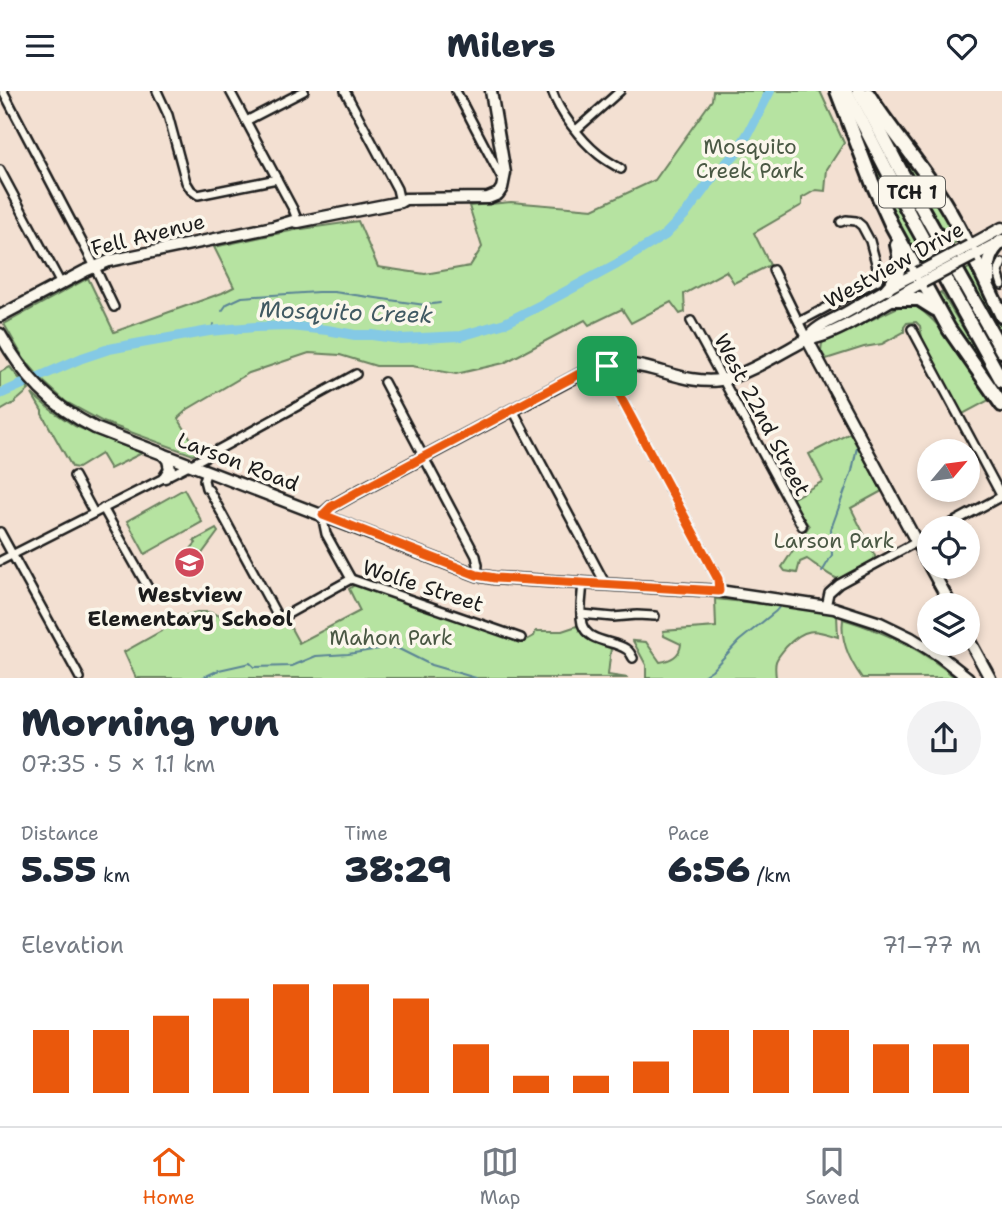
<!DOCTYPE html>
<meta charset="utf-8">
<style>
body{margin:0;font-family:"Shantell Sans",sans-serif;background:#f2f2f3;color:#1f2937;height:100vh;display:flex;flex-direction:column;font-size:26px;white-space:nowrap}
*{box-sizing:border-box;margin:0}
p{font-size:23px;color:#747a83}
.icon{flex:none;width:38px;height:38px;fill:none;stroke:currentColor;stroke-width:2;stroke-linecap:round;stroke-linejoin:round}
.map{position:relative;height:587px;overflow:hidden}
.drawer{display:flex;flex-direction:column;background:#fff;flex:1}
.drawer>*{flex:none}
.needle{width:46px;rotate:61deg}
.buttons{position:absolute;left:917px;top:348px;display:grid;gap:14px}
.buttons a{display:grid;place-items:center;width:63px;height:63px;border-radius:50%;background:#fff;box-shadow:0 4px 10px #0003;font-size:35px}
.pin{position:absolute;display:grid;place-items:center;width:60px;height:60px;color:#fff;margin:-30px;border-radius:14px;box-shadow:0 4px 10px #0006}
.round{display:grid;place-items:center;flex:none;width:74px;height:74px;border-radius:37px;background:#f2f2f3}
.head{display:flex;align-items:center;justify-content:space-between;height:119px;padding:0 21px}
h1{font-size:38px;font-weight:800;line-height:52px}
.metrics{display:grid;grid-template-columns:repeat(3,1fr);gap:10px;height:119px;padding:7px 21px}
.metrics div{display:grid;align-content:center}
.metrics b{font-size:35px;font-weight:800}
.metrics small{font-size:19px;font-weight:400}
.metrics p{font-size:19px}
.chart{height:196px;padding:14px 21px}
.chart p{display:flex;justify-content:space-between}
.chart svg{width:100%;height:126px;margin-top:7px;stroke:#ea580c;stroke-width:6}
header{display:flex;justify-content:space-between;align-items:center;height:91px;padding:0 21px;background:#fff;font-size:32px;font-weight:800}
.tab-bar{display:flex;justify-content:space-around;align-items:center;height:98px;border-top:2px solid #e0e1e3;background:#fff;font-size:19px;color:#747a83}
.tab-bar a{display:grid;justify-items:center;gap:4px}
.tab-bar .active{color:#ea580c}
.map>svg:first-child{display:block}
.green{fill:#b6e3a1;stroke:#69805e;stroke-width:2}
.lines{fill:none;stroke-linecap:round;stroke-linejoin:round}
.stream{stroke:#5a8495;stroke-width:2}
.river{stroke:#84c9e5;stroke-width:10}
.street-casing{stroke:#1c1c1c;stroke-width:12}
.secondary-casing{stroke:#1c1c1c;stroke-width:15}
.highway-casing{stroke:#1c1c1c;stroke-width:18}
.street{stroke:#fbf7ec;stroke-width:7}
.secondary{stroke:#fbf7ec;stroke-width:10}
.highway{stroke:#fbf7ec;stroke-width:12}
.secondary-bridge-casing{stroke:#1c1c1c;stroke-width:15;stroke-linecap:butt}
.secondary-bridge{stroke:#fbf7ec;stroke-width:10}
.route-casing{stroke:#fff;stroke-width:14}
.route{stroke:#ea580c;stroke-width:9}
.labels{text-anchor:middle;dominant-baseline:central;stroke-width:7;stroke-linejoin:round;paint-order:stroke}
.shield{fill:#fbf7ec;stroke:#5f5e5a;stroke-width:2}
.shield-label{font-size:19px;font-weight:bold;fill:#1c1c1c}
.park-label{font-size:21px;fill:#4a5844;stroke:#fbf7ec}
.street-label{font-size:21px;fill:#1c1c1c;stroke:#fbf7ec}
.poi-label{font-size:21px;font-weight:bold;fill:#1c1c1c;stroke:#fbf7ec}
.water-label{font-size:23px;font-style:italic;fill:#405962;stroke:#fbf7ec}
</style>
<header><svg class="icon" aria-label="menu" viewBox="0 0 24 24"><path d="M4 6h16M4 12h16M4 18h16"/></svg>Milers<svg class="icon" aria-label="heart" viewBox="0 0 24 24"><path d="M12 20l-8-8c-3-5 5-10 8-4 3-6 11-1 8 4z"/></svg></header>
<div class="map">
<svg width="1002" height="587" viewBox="0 0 1002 587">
<rect width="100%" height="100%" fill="#f3e0d2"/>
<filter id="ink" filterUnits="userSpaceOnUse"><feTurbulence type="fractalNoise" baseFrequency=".0143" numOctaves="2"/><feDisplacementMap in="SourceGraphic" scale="14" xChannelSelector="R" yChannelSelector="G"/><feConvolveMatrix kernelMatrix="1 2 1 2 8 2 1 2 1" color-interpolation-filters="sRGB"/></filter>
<g filter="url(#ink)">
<g class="green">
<path d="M713,0h107l24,52 -17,26 -2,22 -9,-1 -14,8v7l-48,28 16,32 -36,18 -8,-12 -42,23 1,18 -5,2 -9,-12 -40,21 -9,-14 -33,16 -4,-5 -81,43 -48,11 -44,-8h-36l-36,-11 -31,-2 -60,20 -61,36 -10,9 21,34 -6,3 -90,-33 -37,-20 -22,-20 -20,-23 -20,-35 84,-46 26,54 108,-39 12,-6 -20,-40 81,-17 63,-9 20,46 47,7 45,-8 12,-19 -13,-41 42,-4 82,7 62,-29 57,-80z"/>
<path d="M855,26l72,144 -8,1 -27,-49 -40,-93z"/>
<path d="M880,26l72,103 8,20 -9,5z"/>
<path d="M971,176l31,60v7l-38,-63z"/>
<path d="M941,201l59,97 -3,2 -61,-95z"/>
<path d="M912,213c30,16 59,66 79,95l-30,16 -39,-77 -2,-12 -4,-4 -9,1 -3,4v5l-22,12 -18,3 -38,12 -5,-8 1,-8 78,-37z"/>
<path d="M10,276l19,23 -15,13 -14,8v-39z"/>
<path d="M32,303l19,16 24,16 67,27 -32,16 -9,-15 -23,14 -6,-1 -30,-53v-3z"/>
<path d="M850,342l32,58 -31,17 24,48 -1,4 -35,19c-8,-1 -24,-15 -32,-20l-7,3 -3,11 -12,-2 -3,-4 27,-41 -19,-26 33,-19 -14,-27z"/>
<path d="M184,398l18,33 -57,32 -18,-33z"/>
<path d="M216,438l2,3 -20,27 -9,-8 7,-8 -2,-2z"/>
<path d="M357,492l166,59 11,-6 2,-5h26l15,-5 12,12 22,10 -3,27 20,3h-492l-12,-26 39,-22 6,-10 28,-8h12l14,5h40l24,4 12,22 61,-32 -11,-22z"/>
<path d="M715,508l107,11 15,5 1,22c-25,-8 -33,-10 -52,10 -11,13 -12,14 -10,31h-130v-13l-13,-24 13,1 14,20c11,-2 20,-6 21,-18l-17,-8 -1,-5 53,-4z"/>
<path d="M843,528c39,12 81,30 112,59h-93c-13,-18 -22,-37 -19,-59z"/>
</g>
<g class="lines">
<g class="stream">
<path d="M222,220l5,-7 15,-7 76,-5h16l91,13 15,-2"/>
<path d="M209,240l5,-7"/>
<path d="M822,481l10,-17 -1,-26 21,-58 5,-24"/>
<path d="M202,587l17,-8 31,-7 4,4 38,-1 24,-10 32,-2 37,-6h12l34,17 45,13"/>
<path d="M700,587l12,-8 27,-29 37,-30 4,-5"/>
</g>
<path class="river" d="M0,303l82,-36 27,-9 32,-6 68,-12 46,-4 35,-1 37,4 28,5h17l29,4 60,-3 44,-13 36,-18 76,-41 48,-29 22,-23 27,-36 22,-23 13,-21 21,-41"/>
<defs>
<g id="street">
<path d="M3,0l88,168 23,48"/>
<path d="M157,0l11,24 18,67 5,8 7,5 79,-16"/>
<path d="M230,0l63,118 5,13"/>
<path d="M345,0l52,98 3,13"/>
<path d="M456,0l48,92"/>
<path d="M552,0c7,21 29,49 46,63 7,6 15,10 23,15"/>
<path d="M246,30l58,-30"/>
<path d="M576,39l44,-39"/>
<path d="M0,79l61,114"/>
<path d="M1002,172l-4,9 4,13"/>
<path d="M773,179l34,69"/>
<path d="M691,230l111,205"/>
<path d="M799,231l79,-42 1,-6 -9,-33 -8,-15 -6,-5 -10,-1 -5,2"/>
<path d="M912,238l90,168"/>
<path d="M607,275l4,13 11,21 96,179 1,12"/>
<path d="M384,291l92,174 2,9 -1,10"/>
<path d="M513,319l93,175"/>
<path d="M207,380l-3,9 2,8 3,2 70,129 72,-40 170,59"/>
<path d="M74,385l20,37"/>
<path d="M103,417l48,85"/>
<path d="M322,424l4,19 25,45"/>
<path d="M941,438l61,-33"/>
<path d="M0,441l80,146"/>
<path d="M0,470l201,-102 155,-85"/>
<path d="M583,492c-1,13 -4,29 -1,41 6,19 31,16 44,25 4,2 5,6 7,9"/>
<path d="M826,516l3,-14 10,-9 90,-49"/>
<path d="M581,523l32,3 24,-2 18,1"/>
</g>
<g id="secondary">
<path d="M969,155l33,-18"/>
<path d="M973,165l25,-13"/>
<path d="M0,225l85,-45 24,-10 164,-34 20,-6 5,1 102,-20 5,-3 83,-1 10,-4 4,-6 3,-15 -14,-82"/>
<path d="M0,243c25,44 50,71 95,94l382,147 17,3 225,13 115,17 46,15 31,15 29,18 28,22"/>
<path d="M807,248l122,226"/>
<path d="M807,248c9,-14 29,-20 42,-28 23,-13 45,-28 69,-38"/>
<path d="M163,363l5,6 2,9 -5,8"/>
<path d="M322,424l9,-8 25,-14 232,-123c12,-3 25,-6 37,-6 32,2 63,21 95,16 23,-3 66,-30 87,-41 26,0 90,-44 116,-57"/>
<path d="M930,476l21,38"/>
<path d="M968,547l22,40"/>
</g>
<g id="highway">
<path d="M837,0l35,91 19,42 58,105 53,76"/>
<path d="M846,0l66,128 90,162"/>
<path d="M859,0l43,82 100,178"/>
<path d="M868,3c21,34 48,64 69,97 26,40 44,82 65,125"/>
<path d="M989,188c-3,-15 0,-27 13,-38"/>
<path d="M887,198c13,-14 15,-27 10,-44"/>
<path d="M894,208h25l16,10"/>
</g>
</defs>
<use href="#street" class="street-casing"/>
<use href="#secondary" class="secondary-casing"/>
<use href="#highway" class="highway-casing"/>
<use href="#street" class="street"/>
<use href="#secondary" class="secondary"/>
<use href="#highway" class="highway"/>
<defs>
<g id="secondary-bridge">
<path d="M918,182l51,-27"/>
<path d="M923,191l50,-26"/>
</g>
</defs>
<use href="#secondary-bridge" class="secondary-bridge-casing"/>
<use href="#secondary-bridge" class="secondary-bridge"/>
</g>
</g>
<g class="lines" filter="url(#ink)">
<defs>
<path id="route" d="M607,275l4,13 11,21 96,179 1,12 -224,-13 -18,-3 -154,-60 8,-8 25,-14 223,-119z"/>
</defs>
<use href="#route" class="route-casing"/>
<use href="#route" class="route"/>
</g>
<defs>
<symbol id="school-disc" viewBox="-11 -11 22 22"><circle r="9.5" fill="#d1495b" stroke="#fbf7ec"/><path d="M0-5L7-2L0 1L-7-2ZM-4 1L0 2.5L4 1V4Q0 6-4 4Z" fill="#fff"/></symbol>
</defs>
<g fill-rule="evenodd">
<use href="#school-disc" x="172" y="454" width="35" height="35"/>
</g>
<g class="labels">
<rect class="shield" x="879" y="85.5" width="66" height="31" rx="5"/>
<g class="shield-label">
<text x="912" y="101">TCH 1</text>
</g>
<g class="park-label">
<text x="750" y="56">Mosquito<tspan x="750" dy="24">Creek Park</tspan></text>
<text x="834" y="450">Larson Park</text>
<text x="391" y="547">Mahon Park</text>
</g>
<g class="street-label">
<text transform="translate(148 144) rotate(-14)">Fell Avenue</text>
<text transform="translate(894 174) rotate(-29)">Westview Drive</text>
<text transform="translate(762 324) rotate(62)">West 22nd Street</text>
<text transform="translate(238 371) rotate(21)">Larson Road</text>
<text transform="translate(423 495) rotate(18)">Wolfe Street</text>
</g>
<g class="poi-label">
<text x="190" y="504">Westview<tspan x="190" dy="24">Elementary School</tspan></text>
</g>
<g class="water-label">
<text transform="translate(346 221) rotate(2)">Mosquito Creek</text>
</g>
</g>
</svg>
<div class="buttons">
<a><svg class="needle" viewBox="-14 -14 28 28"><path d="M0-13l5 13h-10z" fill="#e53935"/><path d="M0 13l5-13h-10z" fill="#747a83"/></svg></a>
<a><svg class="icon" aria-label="locate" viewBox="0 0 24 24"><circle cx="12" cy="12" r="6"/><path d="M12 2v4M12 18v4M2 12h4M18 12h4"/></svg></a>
<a><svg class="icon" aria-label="layers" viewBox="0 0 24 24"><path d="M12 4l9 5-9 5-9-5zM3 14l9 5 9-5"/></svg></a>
</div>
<div class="pin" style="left:607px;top:275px;background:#1e9e55"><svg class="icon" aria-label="arrive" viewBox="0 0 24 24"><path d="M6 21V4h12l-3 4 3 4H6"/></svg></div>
</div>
<section class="drawer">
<div class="head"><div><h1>Morning run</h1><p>07:35 · 5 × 1.1 km</p></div><a class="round"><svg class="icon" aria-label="share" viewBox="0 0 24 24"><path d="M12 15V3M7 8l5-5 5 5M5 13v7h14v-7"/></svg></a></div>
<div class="metrics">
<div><p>Distance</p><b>5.55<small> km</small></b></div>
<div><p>Time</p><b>38:29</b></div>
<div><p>Pace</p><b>6:56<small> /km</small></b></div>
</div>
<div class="chart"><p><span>Elevation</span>71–77 m</p>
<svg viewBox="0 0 160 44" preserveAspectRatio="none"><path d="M5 44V22M15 44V22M25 44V17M35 44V11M45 44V6M55 44V6M65 44V11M75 44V27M85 44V38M95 44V38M105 44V33M115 44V22M125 44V22M135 44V22M145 44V27M155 44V27"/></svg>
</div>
</section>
<nav class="tab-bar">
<a class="active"><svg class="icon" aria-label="home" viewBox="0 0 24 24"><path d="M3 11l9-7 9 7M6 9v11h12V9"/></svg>Home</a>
<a><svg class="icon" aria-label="map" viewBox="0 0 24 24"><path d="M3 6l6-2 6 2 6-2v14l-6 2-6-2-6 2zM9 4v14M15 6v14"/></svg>Map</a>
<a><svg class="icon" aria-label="saved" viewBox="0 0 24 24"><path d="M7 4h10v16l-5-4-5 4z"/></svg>Saved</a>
</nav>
